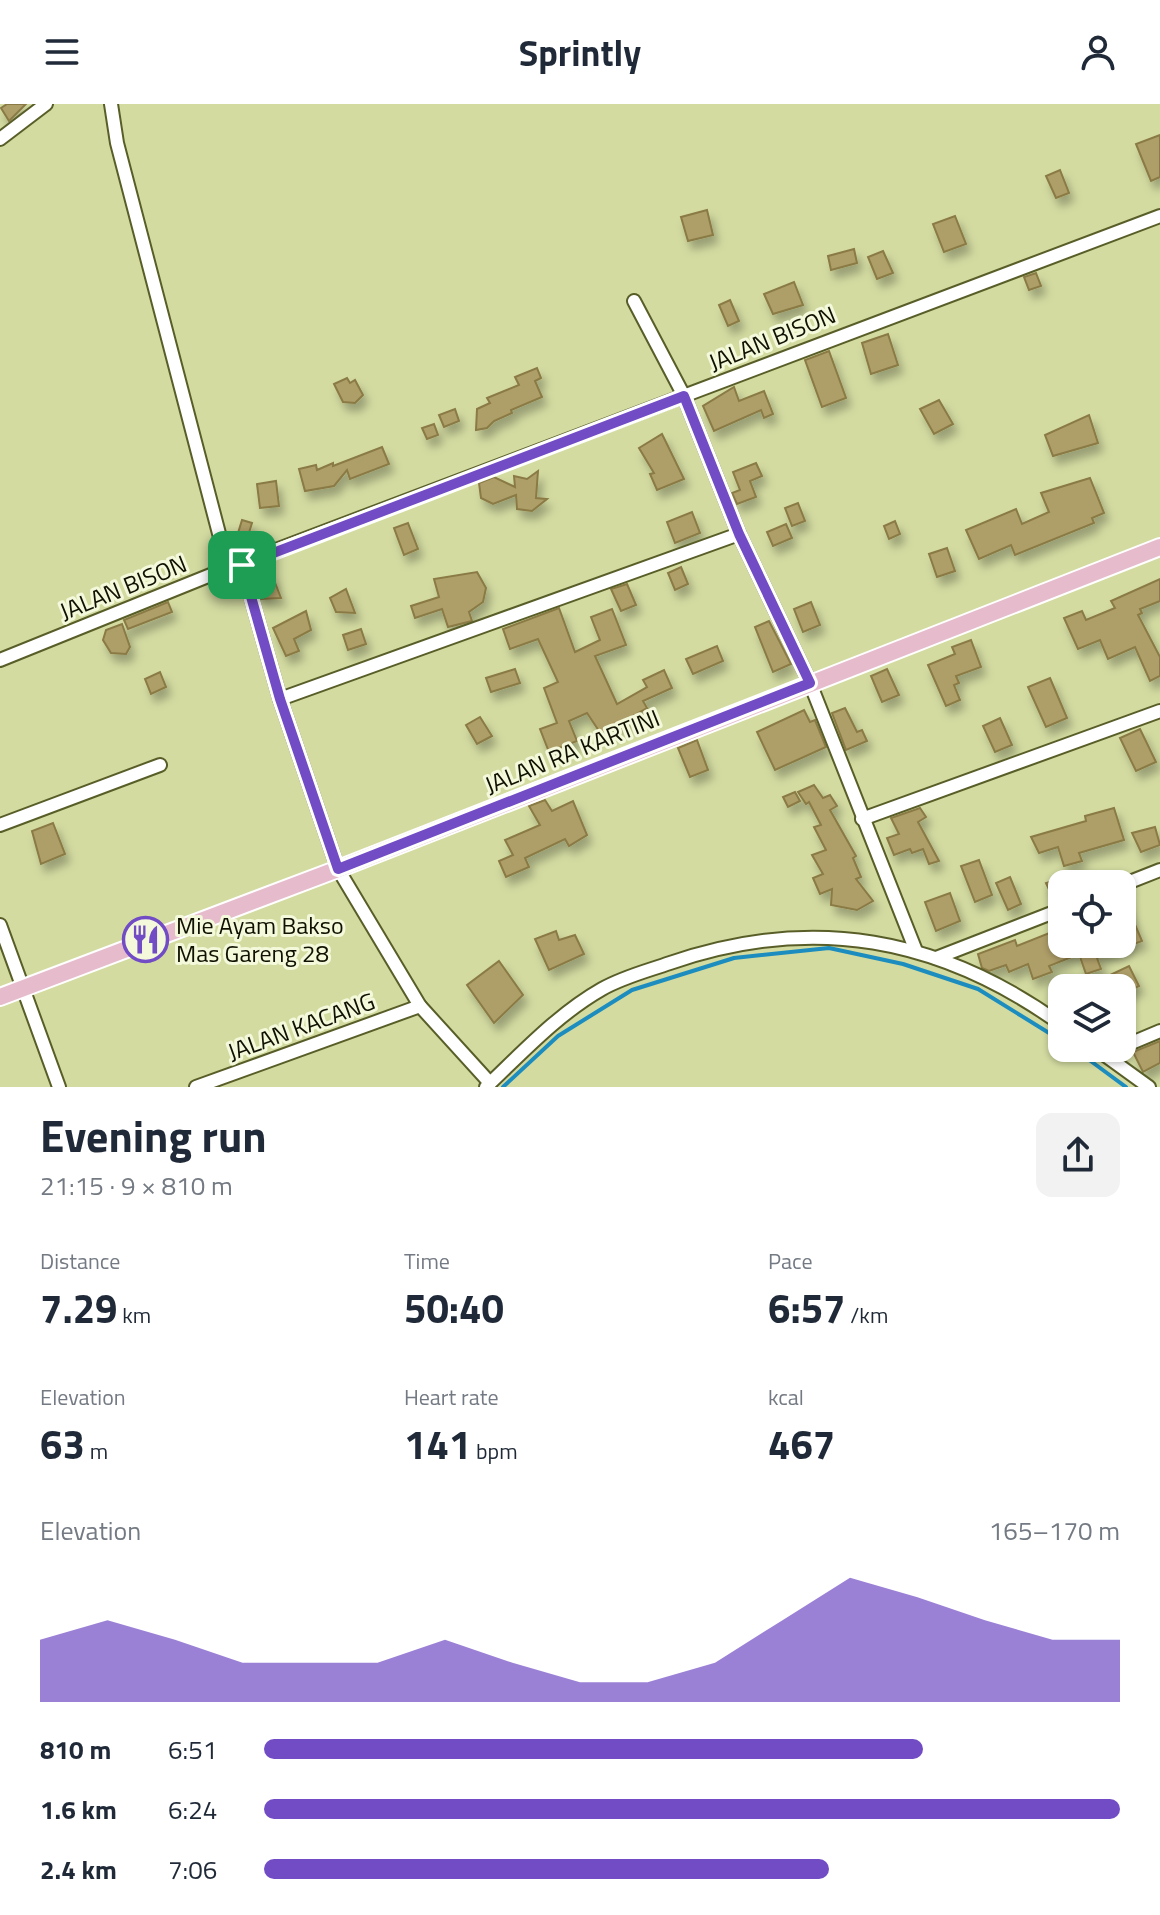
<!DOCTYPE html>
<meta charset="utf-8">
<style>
body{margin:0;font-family:"Titillium Web",sans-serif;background:#f2f2f3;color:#1f2937;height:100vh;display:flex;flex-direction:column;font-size:30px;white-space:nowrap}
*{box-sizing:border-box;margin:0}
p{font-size:26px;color:#747a83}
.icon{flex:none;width:44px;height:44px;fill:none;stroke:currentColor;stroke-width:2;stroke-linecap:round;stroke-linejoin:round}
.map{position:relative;height:983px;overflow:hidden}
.sheet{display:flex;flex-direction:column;background:#fff;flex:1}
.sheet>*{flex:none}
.controls{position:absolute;left:1048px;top:766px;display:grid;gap:16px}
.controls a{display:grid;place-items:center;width:88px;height:88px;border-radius:16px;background:#fff;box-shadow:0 2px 6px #0004;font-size:40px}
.pin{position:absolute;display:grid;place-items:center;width:68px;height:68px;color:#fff;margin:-34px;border-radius:16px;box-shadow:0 4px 12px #0006}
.round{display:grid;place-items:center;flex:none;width:84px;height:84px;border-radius:16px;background:#f2f2f3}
.overview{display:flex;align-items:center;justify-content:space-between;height:136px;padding:0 40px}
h1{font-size:44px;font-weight:700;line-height:60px}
.stats{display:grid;grid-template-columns:repeat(3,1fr);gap:12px;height:136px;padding:8px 40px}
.stats div{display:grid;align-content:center}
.stats b{font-size:40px;font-weight:700}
.stats small{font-size:22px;font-weight:400}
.stats p{font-size:22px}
.chart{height:224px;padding:16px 40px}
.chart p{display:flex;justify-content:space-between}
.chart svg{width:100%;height:144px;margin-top:8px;fill:#724cc5;opacity:.7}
ul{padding:0 40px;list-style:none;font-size:26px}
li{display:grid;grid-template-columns:128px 96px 1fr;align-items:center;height:60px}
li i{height:20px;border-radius:10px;background:#724cc5}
header{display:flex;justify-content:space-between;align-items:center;height:104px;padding:0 40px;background:#fff;font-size:36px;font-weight:700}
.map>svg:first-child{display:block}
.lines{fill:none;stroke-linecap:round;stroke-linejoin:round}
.stream{stroke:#1c8dbe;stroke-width:4}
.building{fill:#ae9e67;stroke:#8a7a44;stroke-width:2;filter:url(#shadow)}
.minor-casing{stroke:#595e28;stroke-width:16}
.major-casing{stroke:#fff;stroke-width:20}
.minor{stroke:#fff;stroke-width:12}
.major{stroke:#e6bccd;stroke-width:16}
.route-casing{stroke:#fff;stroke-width:16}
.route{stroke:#724cc5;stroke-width:10}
.labels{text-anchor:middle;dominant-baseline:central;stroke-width:6;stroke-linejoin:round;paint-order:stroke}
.street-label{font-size:24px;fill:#101100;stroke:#f5f9dc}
.poi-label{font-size:24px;fill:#101100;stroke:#f5f9dc;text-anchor:start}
</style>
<header><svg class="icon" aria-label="menu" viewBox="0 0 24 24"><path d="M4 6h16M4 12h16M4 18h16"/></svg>Sprintly<svg class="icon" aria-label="person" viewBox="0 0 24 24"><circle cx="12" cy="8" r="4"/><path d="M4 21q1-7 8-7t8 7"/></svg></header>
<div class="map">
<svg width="1160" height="983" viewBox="0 0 1160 983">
<defs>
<filter id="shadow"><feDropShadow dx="4.5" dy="8" stdDeviation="4" flood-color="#0004"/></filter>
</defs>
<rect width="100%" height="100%" fill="#d3dba1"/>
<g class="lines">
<g class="stream">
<path d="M1073,944l53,39"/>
<path d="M503,983l55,-51 74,-46 102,-32 95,-10 74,16 75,25 84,52"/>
</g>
</g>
<g class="building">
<path d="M7,0h19l-17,17 -8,-13z"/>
<path d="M1160,31v42l-9,4 -15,-37z"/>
<path d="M1060,66l9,23 -13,5 -10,-22z"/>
<path d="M707,106l6,25 -25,6 -7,-24z"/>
<path d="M955,112l11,28 -22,8 -11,-28z"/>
<path d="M854,145l3,14 -26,7 -3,-14z"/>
<path d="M883,147l10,22 -16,6 -9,-22z"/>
<path d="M1036,169l5,13 -12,4 -5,-13z"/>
<path d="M794,178l9,23 -30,9 -9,-20z"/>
<path d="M730,196l9,21 -11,5 -9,-21z"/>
<path d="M888,230l10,31 -27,9 -9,-31z"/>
<path d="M829,247l17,47 -24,9 -17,-47z"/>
<path d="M537,264l4,10 -6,3 7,16 -31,13 1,3 -18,8 -7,7 -11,2 1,-21 13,-6 -3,-5 32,-13 -4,-8z"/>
<path d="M347,274l3,5 5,-3 8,15 -8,8 -12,-1 -9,-18z"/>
<path d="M734,283l5,14 25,-10 9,23 -9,4 -3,-8 -47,21 -11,-25z"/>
<path d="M939,296l14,24 -19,10 -14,-25z"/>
<path d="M455,305l4,12 -15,6 -5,-12z"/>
<path d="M1089,311l9,28 -45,13 -8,-21z"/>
<path d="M434,320l4,11 -11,4 -5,-11z"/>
<path d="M662,330l22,45 -27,11 -7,-16 4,-1 -15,-25z"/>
<path d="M382,343l7,17 -39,15 -3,-9 -13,16 -29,5 -6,-22 17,-4 1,5 16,-7v3z"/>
<path d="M756,359l6,13 -12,5 6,16 -19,7 -5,-11 8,-3 -7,-18z"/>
<path d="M538,367l-2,27 11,1 -15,12 -15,-2 -1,-14 -23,9 -12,-6 -2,-15 15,-6 21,10 -1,-11 13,3z"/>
<path d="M1090,374l14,35 -12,5 2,5 -79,32 -4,-10 -32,14 -13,-29 50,-21 6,15 27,-12 -8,-19z"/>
<path d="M276,377l3,25 -19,2 -3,-24z"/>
<path d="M798,399l7,18 -13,5 -7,-18z"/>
<path d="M692,408l8,21 -25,10 -8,-21z"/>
<path d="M242,416l10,3 -4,13 -10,-3z"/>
<path d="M895,417l5,13 -11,5 -5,-13z"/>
<path d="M408,419l10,26 -14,6 -10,-27z"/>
<path d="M786,420l6,14 -19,8 -6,-14z"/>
<path d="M947,444l8,23 -18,6 -8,-23z"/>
<path d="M681,463l7,17 -13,6 -7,-17z"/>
<path d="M477,468l9,16 -3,14 -14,10 3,9 -24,6 -6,-18 -27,9 -4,-12 28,-9 -5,-18z"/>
<path d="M272,471l9,23 -20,1 -5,-18z"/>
<path d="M1160,475v22l-20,8 2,4 -4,2 22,42v19l-10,5 -15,-34 -27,12 -8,-19 -22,9 -14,-31 18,-7 4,9 29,-12 -4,-7z"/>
<path d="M627,480l9,21 -15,6 -10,-22z"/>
<path d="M346,485l9,24 -19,-1 -6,-14z"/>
<path d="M168,498l4,10 -44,17 -4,-9z"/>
<path d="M811,498l9,23 -17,7 -9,-23z"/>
<path d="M559,504l16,44 25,-12 -9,-23 21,-8 14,36 -31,11 22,48 30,-17 -4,-7 21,-10 8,18 -29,13 4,7 -46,26 -14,-21 -18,8 8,20 -28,11 -9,-23 17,-6 -13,-35 14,-6 -20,-43 -28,10 -7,-20z"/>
<path d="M306,507l5,19 -17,9 5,12 -13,5 -13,-28z"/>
<path d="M769,517l22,43 -18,8 -18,-45z"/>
<path d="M122,520l8,23 -4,7 -15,-1 -8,-13 3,-10z"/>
<path d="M361,525l5,15 -18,6 -5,-15z"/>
<path d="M971,536l10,27 -25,9 3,7 -5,2 6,15 -14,6 -18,-41 27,-11 -3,-7z"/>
<path d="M717,542l6,15 -30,13 -7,-15z"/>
<path d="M515,565l5,14 -29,9 -5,-14z"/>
<path d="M887,565l12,26 -17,7 -11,-26z"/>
<path d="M160,568l6,15 -15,7 -6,-15z"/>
<path d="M1050,574l17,40 -21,9 -18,-40z"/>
<path d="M845,604l12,24 5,-2 5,11 -21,9 -14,-37z"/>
<path d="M804,606l6,12 5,-2 11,27 -51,23 -18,-38z"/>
<path d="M480,613l12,19 -15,8 -11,-19z"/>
<path d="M1000,614l12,27 -17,7 -12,-26z"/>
<path d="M1140,625l16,33 -20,9 -16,-33z"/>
<path d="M697,636l11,30 -18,7 -12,-29z"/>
<path d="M814,681l9,13 7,-3 7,11 -7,4 26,46 -3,2 8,19 -5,2 17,22 -16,9 -26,-5 1,-16 -12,5 -7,-16 10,-4 -11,-19 14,-5 -12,-23 7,-2 -12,-23 -3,2 -8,-12z"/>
<path d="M795,688l5,9 -12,6 -5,-10z"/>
<path d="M545,696l7,11 21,-10 14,34 -18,11 -4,-7 -40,19 4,9 -23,10 -7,-16 14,-6 -8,-15 35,-15 -11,-19z"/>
<path d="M920,704l6,9 -8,5 21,39 -10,3 -6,-15 -11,4 -2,-4 -16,6 -7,-17 12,-4 -8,-16z"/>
<path d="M1114,704l10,32 -45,13 3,8 -18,5 -6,-19 -19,6 -8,-16 55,-16 -1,-5z"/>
<path d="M53,719l12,31 -24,10 -9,-33z"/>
<path d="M1155,723l5,18 -19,7 -9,-19z"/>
<path d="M979,756l13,35 -17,7 -14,-36z"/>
<path d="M1010,773l11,27 -13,6 -12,-27z"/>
<path d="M1059,775l3,21 -7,2 -9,-19z"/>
<path d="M950,789l10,28 -24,10 -11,-29z"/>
<path d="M1122,790l20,47 -45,17 4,11 -15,5 -7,-20 -30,12 3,6 -19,7 -5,-15 -19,8 -3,-7 -17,6 -7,-3 -4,-14 37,-14 2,6 45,-18v16h60z"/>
<path d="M556,827l3,9 16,-5 9,19 -35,16 -14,-31z"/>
<path d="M499,857l24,34 -29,28 -27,-38z"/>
<path d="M1129,862l10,20 -17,8v-6h-8l-6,-12z"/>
<path d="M1160,937v22l-17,9 -10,-20z"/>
</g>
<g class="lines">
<defs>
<g id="minor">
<path d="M111,0l6,39 111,425"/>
<path d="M0,35l46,-35"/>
<path d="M634,197l50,95 55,138 71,149 106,268"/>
<path d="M242,461l38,134 58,170 82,137 70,77"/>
<path d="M0,556l228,-92 932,-352"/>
<path d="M280,595l459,-165"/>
<path d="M862,715l298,-108"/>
<path d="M0,721l160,-60"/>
<path d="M1122,781l38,-15"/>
<path d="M0,821l59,162"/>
<path d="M936,854l126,-49"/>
<path d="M1122,943l38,-16"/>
<path d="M1095,944l54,39"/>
<path d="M196,983l224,-81"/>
<path d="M486,983c36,-34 72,-73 116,-98 21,-12 45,-18 68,-26 142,-49 270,-26 392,62"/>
</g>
<path id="major" d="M0,893l338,-128 822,-322"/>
</defs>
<use href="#minor" class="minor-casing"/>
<use href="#major" class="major-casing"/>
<use href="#minor" class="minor"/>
<use href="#major" class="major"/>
</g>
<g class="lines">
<defs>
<path id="route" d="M684,292l55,138 71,149 -472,186 -58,-170 -38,-134z"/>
</defs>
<use href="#route" class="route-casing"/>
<use href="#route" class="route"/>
</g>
<defs>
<symbol id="restaurant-ring" viewBox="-11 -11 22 22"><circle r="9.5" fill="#f5f9dc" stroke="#724cc5" stroke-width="1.5"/><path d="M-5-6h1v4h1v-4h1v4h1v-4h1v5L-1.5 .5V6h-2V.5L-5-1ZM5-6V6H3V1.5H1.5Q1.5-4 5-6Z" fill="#724cc5"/></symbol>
</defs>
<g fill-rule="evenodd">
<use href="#restaurant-ring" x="120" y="810" width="51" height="51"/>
</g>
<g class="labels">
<g class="street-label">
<text transform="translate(772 234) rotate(-22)">JALAN BISON</text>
<text transform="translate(123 483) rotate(-22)">JALAN BISON</text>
<text transform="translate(572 647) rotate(-22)">JALAN RA KARTINI</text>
<text transform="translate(301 922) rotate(-20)">JALAN KACANG</text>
</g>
<g class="poi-label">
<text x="176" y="821">Mie Ayam Bakso<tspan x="176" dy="28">Mas Gareng 28</tspan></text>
</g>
</g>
</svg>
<div class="controls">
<a><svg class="icon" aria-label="locate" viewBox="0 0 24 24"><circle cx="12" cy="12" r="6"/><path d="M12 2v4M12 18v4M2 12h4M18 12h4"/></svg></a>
<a><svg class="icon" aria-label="layers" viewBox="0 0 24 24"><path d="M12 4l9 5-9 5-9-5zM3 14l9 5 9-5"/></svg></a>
</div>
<div class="pin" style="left:242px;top:461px;background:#1e9e55"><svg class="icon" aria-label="arrive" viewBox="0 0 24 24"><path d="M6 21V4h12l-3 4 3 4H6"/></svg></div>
</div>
<section class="sheet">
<div class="overview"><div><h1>Evening run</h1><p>21:15 · 9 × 810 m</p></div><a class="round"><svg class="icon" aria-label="share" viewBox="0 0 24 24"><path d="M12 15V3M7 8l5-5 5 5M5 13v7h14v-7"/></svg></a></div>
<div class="stats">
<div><p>Distance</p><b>7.29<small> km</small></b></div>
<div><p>Time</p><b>50:40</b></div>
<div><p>Pace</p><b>6:57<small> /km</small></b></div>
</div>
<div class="stats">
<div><p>Elevation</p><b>63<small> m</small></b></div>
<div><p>Heart rate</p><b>141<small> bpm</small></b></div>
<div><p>kcal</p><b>467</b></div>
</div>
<div class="chart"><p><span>Elevation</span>165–170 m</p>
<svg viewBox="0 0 160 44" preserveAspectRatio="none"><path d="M0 44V25L10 19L20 25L30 32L40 32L50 32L60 25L70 32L80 38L90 38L100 32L110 19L120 6L130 12L140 19L150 25L160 25V44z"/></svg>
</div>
<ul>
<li><b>810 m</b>6:51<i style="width:77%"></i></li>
<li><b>1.6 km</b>6:24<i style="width:100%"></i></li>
<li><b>2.4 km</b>7:06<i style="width:66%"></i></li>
</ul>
</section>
